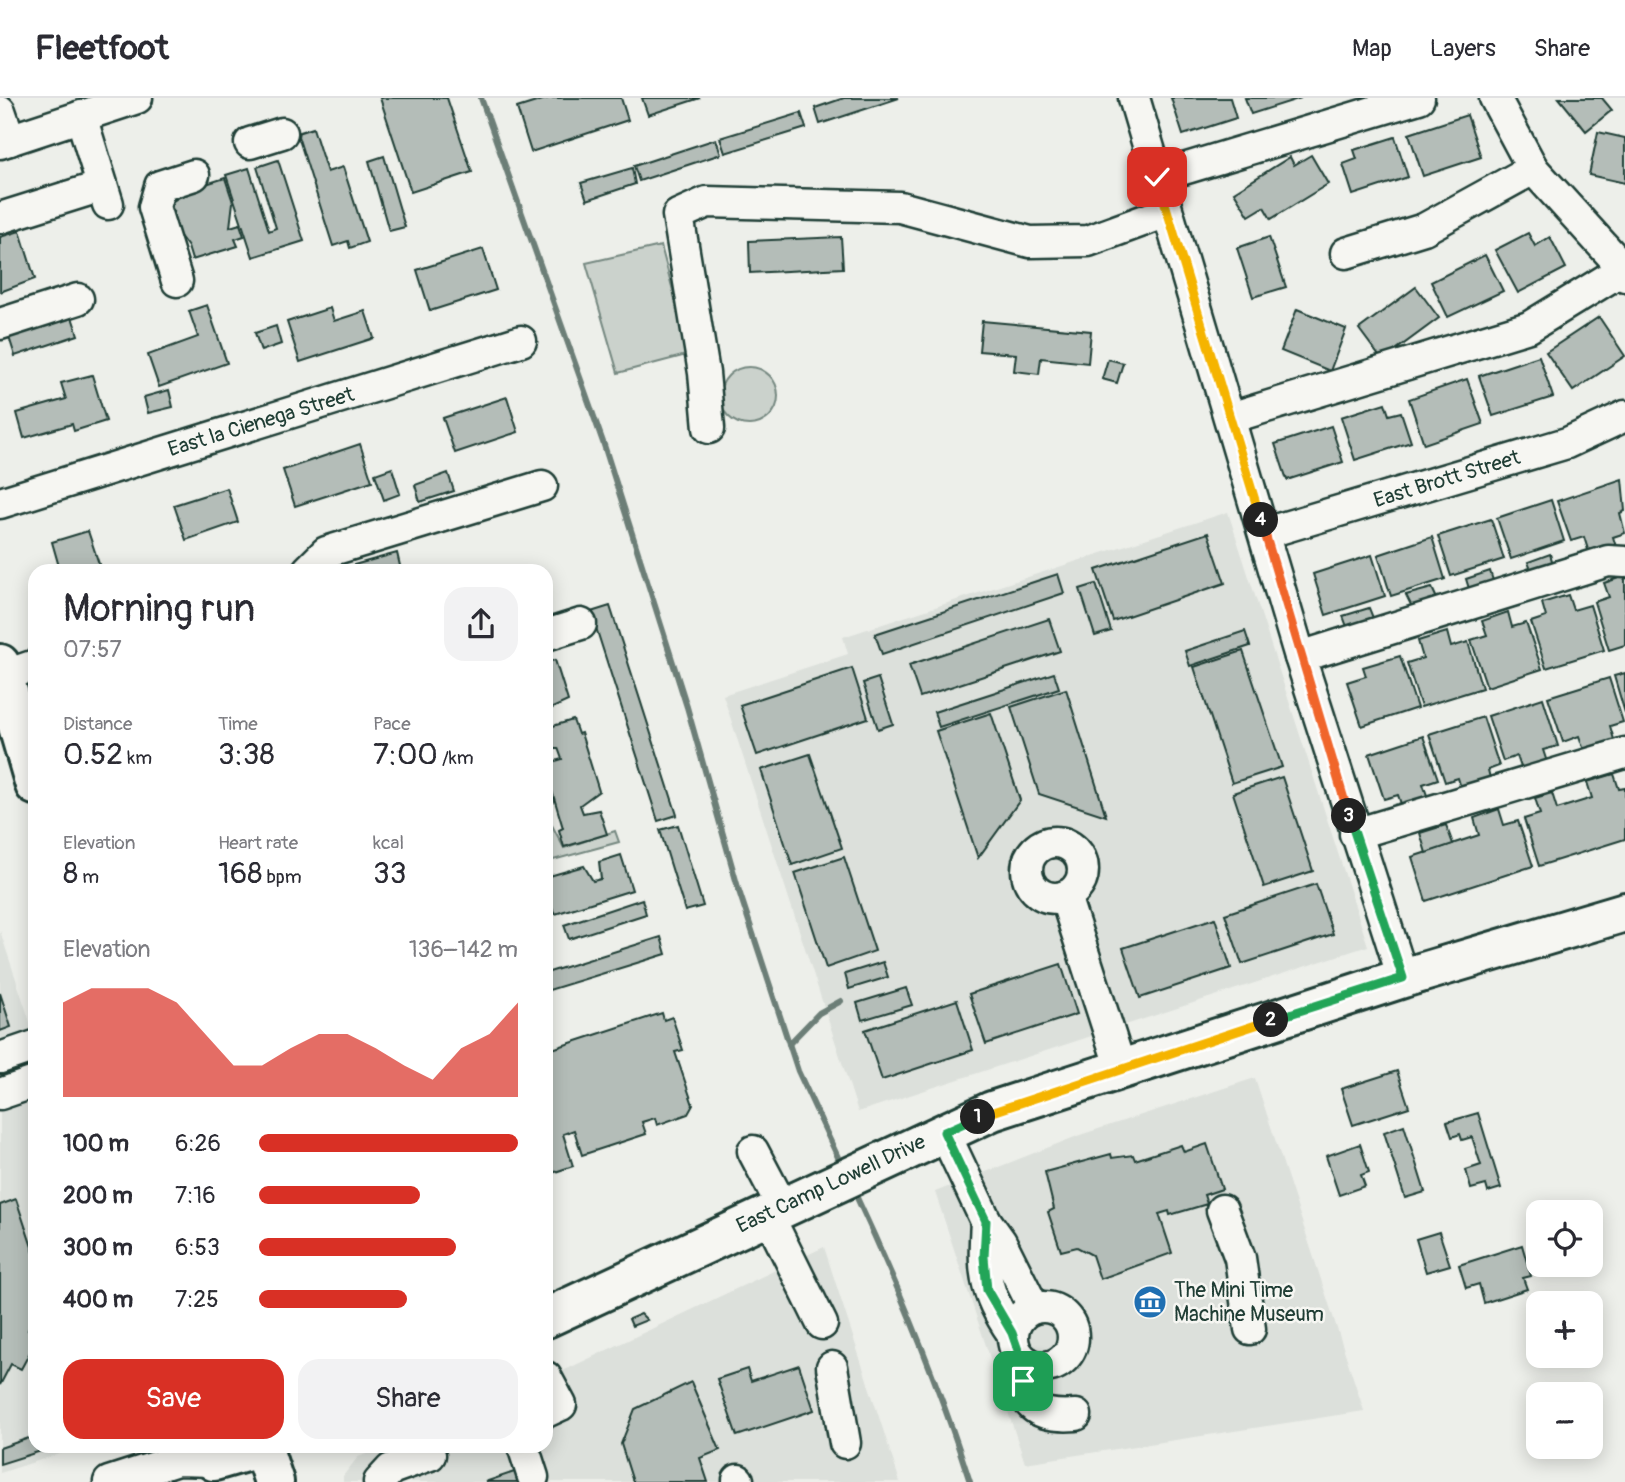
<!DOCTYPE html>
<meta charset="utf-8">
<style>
body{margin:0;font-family:Pangolin,sans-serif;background:#f2f2f3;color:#2b2b33;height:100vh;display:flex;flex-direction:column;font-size:26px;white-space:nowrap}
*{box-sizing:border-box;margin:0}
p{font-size:23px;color:#7c7c81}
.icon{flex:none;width:38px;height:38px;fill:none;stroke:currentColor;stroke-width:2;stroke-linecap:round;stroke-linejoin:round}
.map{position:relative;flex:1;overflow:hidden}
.side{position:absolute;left:28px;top:466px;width:525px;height:889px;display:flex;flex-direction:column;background:#fff;border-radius:21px;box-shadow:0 4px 18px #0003}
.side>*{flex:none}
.controls{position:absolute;left:1526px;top:1102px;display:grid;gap:14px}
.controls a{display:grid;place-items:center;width:77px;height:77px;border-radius:14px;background:#fff;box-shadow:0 4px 18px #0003;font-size:35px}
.pin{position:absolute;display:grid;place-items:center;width:60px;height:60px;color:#fff;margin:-30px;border-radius:14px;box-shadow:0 4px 10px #0006}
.km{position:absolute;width:35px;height:35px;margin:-18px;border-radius:50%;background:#222;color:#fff;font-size:19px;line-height:35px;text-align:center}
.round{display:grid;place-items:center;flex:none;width:74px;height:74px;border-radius:21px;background:#f2f2f3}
.summary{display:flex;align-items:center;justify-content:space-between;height:119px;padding:0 35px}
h1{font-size:38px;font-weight:600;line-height:52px}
.stats{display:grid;grid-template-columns:repeat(3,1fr);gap:10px;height:119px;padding:7px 35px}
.stats div{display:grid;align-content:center}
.stats b{font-size:30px;font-weight:600}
.stats small{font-size:19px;font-weight:400}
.stats p{font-size:19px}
.chart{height:196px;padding:14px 35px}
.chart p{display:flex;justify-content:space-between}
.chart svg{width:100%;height:126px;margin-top:7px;fill:#d93025;opacity:.7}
.button{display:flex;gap:14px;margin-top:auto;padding:14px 35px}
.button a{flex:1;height:80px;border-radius:21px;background:#d93025;color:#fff;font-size:28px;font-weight:600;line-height:80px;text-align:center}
.button a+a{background:#f2f2f3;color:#2b2b33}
ul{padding:0 35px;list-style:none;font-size:23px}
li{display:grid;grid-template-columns:112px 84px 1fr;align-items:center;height:52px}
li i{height:18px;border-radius:9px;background:#d93025}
header{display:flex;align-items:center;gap:42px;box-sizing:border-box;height:98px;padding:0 35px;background:#fff;border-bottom:2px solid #e1e1e2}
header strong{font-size:33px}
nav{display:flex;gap:38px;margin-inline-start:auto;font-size:24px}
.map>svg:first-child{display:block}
.built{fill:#dce0db}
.green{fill:#cbd2cc;stroke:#758880;stroke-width:2}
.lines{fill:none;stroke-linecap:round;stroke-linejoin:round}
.stream{stroke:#6c7e77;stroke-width:6}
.building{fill:#b4bdb8;stroke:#1f3d34;stroke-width:2}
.minor-casing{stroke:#1f3d34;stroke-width:35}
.major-casing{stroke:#1f3d34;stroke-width:44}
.minor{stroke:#f6f6f2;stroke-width:30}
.major{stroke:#f6f6f2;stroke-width:38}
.split-1-casing{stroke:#fff;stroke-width:14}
.split-2-casing{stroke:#fff;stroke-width:14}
.split-3-casing{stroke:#fff;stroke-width:14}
.split-4-casing{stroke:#fff;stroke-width:14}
.split-5-casing{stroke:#fff;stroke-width:14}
.split-1{stroke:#22a559;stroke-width:9}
.split-2{stroke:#f5b400;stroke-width:9}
.split-3{stroke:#22a559;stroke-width:9}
.split-4{stroke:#f0652b;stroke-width:9}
.split-5{stroke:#f5b400;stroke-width:9}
.labels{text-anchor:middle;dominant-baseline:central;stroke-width:5;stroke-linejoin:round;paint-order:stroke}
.street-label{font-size:21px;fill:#1f3d34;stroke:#f6f6f2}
.poi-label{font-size:21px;fill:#1f3d34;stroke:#f6f6f2;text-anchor:start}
</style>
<header>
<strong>Fleetfoot</strong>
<nav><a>Map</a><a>Layers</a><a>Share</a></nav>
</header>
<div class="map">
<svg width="1625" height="1384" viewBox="0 0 1625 1384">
<rect width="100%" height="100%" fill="#edefea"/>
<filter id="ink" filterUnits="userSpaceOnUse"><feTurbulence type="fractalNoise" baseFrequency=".0143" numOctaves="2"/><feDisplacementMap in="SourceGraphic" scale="14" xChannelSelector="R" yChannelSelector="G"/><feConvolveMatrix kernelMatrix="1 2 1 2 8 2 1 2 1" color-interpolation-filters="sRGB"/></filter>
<g filter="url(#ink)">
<g class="built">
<path d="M1228,414l140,434 -510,166 -135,-417 125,-41 -5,-17z"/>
<path d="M0,833l35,106v409h49l-84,27z"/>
<path d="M1255,980l109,333 -339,52 -90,-271 145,-57z"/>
<path d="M824,1149l76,235h-557v-6l15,-19 28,-11h160v-67z"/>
</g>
<g class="green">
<path d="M661,148l29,108 -72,19 -32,-110z"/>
<circle cx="749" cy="298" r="29"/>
<path d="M546,716l18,34 51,-17 4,11 -73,20v-7l5,-2 -5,-15z"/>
</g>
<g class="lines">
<g class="stream">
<path d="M481,0l123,347 83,262 52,184 59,180 44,95"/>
<path d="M789,946l30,-31 22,-12"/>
<path d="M853,1091c44,94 85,193 117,293"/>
</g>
</g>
<g class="building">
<path d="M380,0h67l25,74 -61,20z"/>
<path d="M549,0h72l7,22 -97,32 -14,-44z"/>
<path d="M642,0h58l-52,17z"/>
<path d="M844,0h55l-79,26 -5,-16z"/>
<path d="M1171,0h59l6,20 -53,17z"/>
<path d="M1245,0h56l-50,16z"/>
<path d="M1559,0h43l10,12 -26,21z"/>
<path d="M801,15l5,15 -81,25 -5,-15z"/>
<path d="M1467,17l14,42 -58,19 -14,-42z"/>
<path d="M313,30l14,44 16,-5 24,75 -17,6 -2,-7 -15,5 -36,-113z"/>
<path d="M1598,34l27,6v45l-36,-8z"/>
<path d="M1395,39l13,40 -55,18 -10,-31 14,-5 -3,-9z"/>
<path d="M716,41l5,15 -82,27 -5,-15z"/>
<path d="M1311,57l17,29 -57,35 -7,-12 -15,9 -15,-24 56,-35 4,8z"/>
<path d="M384,58l21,71 -16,4 -20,-70z"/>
<path d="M278,62l26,81 -51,16 -27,-82 23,-7 20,63 7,-3 -19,-61z"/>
<path d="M632,70l3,16 -48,16 -6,-17z"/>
<path d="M225,80l8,24 -3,25 10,-3 4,12 -9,3 3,7 -46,14 -4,-13 -22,-30 8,-6 -5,-7 10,-7 -2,-4z"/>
<path d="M20,133l15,48 -35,13v-55z"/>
<path d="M1528,135l7,13 15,-9 16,31 -48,25 -23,-43z"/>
<path d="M841,139l2,31 -93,5 -1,-32z"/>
<path d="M1269,139l17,50 -33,10 -16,-49z"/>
<path d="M483,151l13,41 -66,21 -13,-41z"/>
<path d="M1485,157l18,36 -55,26 -17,-35z"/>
<path d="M1416,189l23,31 -57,42 -23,-31z"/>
<path d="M207,207l20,58 -68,24 -11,-32 50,-18 -9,-26z"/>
<path d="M330,210l4,13 31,-10 9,27 -74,24 -13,-40z"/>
<path d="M1297,211l49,20 -16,42 -49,-20z"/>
<path d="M72,219l6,18 -63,21 -6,-19z"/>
<path d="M1599,219l26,39 -52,35 -27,-39z"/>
<path d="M982,223l109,10 -3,32 -47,-5 -2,16 -25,-3 2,-17 -37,-3z"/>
<path d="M276,228l5,18 -20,7 -6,-18z"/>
<path d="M1539,258l14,41 -60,19 -14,-40z"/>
<path d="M1108,261l15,4 -6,20 -15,-4z"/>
<path d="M92,277l14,46 -32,10 -2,-7 -48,14 -7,-25 49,-14 -5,-16z"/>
<path d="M1467,281l16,45 -59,20 -15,-45z"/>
<path d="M169,292l4,17 -25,6 -4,-16z"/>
<path d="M507,299l11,35 -63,21 -12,-35z"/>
<path d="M1385,305l4,12 12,-3 10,30 -56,18 -14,-43z"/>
<path d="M1331,328l12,36 -56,18 -12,-36z"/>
<path d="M360,346l12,37 -77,25 -12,-36z"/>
<path d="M392,370l8,26 -16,6 -9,-26z"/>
<path d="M448,375l6,18 -34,11 -5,-17z"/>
<path d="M1622,381l3,32 -5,2 5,20 -12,4 4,13 -26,9 -7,-22 -13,4 -14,-40z"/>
<path d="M227,390l11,34 -52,18 -12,-35z"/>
<path d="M1551,402l13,41 -53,18 -14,-41z"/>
<path d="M1491,421l13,40 -53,17 -13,-40z"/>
<path d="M88,433l13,39h-41l-8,-28z"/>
<path d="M1208,435l17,50 -112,38 -17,-51z"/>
<path d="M1432,439l13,42 -54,17 -13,-41z"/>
<path d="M397,455l4,17h-45l-2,-5z"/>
<path d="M1550,456l4,13 -21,8 -5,-13z"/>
<path d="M1372,457l13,41 -59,19 -13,-41z"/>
<path d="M1490,473l5,16 -24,8 -5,-16z"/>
<path d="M1058,476l6,19 -182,61 -7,-20z"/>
<path d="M1625,478v69l-16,5 -15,-48 15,-5 -5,-14z"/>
<path d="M1096,486l15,47 -16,5 -15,-47z"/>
<path d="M1432,490l7,15 -25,8 -8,-16z"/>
<path d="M1568,497l5,15 17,-5 14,45 -58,18 -15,-46 15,-5 -4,-14z"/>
<path d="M610,508l67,209 -19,6 -67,-209z"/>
<path d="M1369,510l6,15 -26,9 -6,-16z"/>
<path d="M1508,514l4,15 14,-4 16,46 -55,18 -16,-47 16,-5 -5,-14z"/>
<path d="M1049,521l11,32 -140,46 -11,-32z"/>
<path d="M1245,533l5,15 -60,20 -5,-15z"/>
<path d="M1447,534l4,15 17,-5 14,46 -61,19 -14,-44 16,-5 -5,-17z"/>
<path d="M1243,553l39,116 -50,16 -38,-116z"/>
<path d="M549,556l2,7 4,-1 13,41 -22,10v-56z"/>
<path d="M1400,558l17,52 -55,18 -15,-44 19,-6 -3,-9z"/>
<path d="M852,570l16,50 -111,37 -17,-50z"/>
<path d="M1054,575l5,15 -120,39 -5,-15z"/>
<path d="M1625,575v40l-11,-37z"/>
<path d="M878,580l15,46 -15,5 -15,-46z"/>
<path d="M1609,580l14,44 -13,4 5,17 -30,10 -6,-17 -16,6 -15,-45z"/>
<path d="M1066,591l40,127 -67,-22 -28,-87z"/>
<path d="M1543,600l15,48 -15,4 5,15 -25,8 -6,-17 -14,5 -15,-45z"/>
<path d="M991,615l29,87 -42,58 -42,-127z"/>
<path d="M1483,619l16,49 -11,4 3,12 -29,9 -4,-13 -13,4 -16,-48z"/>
<path d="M573,622l5,14 3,-1 18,58 -19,14 3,8 16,-3 8,24 -43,13 -5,-17 4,-2 -17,-57v-4l7,-2 -1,-3 10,-3 -4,-11h-12v-20z"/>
<path d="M1423,638l15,43 -15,5 6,17 -26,9 -5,-15 -14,4 -15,-45z"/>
<path d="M810,656l32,94 -50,17 -31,-95z"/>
<path d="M1614,676l5,15 6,-1v51l-86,27 -15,-47 16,-5 -5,-16 17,-5 5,16 35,-11 -5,-16z"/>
<path d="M1282,679l31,94 -49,16 -31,-94z"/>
<path d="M1499,711l5,16 14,-4 15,45 -107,35 -14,-44 67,-22 -5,-17z"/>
<path d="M678,727l25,81 -18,5 -25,-81z"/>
<path d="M1446,727l7,19 -27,9 -6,-20z"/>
<path d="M621,757l11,35 -77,24 -9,-17v-20l38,-11 9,15 8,-2 -2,-17z"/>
<path d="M844,759l31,94 -49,17 -31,-95z"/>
<path d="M1316,786l17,50 -91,30 -17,-50z"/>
<path d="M642,801l4,15 -77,25 -5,-14z"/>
<path d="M1215,820l16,50 -91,30 -17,-50z"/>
<path d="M661,839l5,17 -120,37v-18z"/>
<path d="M883,864l5,15 -39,12 -4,-15z"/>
<path d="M1061,866l16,50 -91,30 -17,-50z"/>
<path d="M906,890l6,17 -50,15 -5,-17z"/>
<path d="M0,895l11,34 -11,4z"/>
<path d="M957,902l16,50 -91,30 -17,-50z"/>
<path d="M662,915l2,7 8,-3 11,33 -8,2 18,53 -5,9 -31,11 -2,-7 -13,4 4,12 -64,21 -8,-25 -11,4 10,32 -27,9v-124z"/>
<path d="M1397,973l12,36 -56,18 -12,-36z"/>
<path d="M1478,1015l23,75 -13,4 -2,-7 -15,4 -5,-19 15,-5 -9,-28 -10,3 -2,-6 -8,3 -5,-15z"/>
<path d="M1404,1027l21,67 -20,6 -21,-66z"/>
<path d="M1207,1046l15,45 -18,6 3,9 -37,11 -1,-4 -10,3 13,39 -72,26 -8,-24 -15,-8 -16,4 -13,-39 6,-3 -9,-37 66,-18 1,4 21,-3 2,5 46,-15 3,7z"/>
<path d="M1360,1046l9,28 -8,3 4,11 -26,9 -13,-39z"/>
<path d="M16,1101l19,57v59l-7,15 7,4v9l-14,26 -10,-5 -11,21v-180z"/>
<path d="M1439,1134l11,33 -24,7 -10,-33z"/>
<path d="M1522,1147l9,31 -8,2 4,11 -43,14 -5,-19 -13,4 -7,-23z"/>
<path d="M641,1216l6,6 -15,6 -3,-7z"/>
<path d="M799,1267l15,45 -77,26 -20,-57 30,-10 4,12z"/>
<path d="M691,1284l29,68 -20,8 8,24h-75l-12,-38 14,-35z"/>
<path d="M35,1338v10h22l-57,18v-16z"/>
<path d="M523,1371l4,13h-42z"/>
</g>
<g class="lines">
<defs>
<g id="minor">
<path d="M1134,0l166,559 103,321"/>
<path d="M1495,0l38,71 83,91 9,16"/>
<path d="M0,13l10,29"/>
<path d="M81,18l27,88"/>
<path d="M0,45l137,-45"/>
<path d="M250,45l32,-10"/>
<path d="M1157,79l262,-79"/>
<path d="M0,120l102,-32"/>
<path d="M1346,155l78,-24 109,-60"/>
<path d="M177,183l-23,-74 6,-21 34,-11"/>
<path d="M0,226l78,-25"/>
<path d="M1230,320l299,-91 93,-57"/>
<path d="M709,330l-5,-55 -26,-158 29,-13 193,5 130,35 58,-1 79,-29"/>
<path d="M0,405l521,-162"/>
<path d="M1265,435l302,-90 58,-27"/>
<path d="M308,472l18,-18 216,-66"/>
<path d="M546,537l35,-11"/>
<path d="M1300,559l308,-96 17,1"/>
<path d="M3,578l32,-11"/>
<path d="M1355,736l270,-81"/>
<circle cx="1055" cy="772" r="28"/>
<path d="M1065,798l56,173"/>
<path d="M0,960l35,-12"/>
<path d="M0,996l35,-12"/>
<path d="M944,1034l42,89"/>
<path d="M753,1053l29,55"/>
<path d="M1222,1112l18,48 10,71"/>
<path d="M767,1115l55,111"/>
<circle cx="1043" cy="1239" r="30"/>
<path d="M1012,1235c-29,-42 -29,-62 -26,-112l15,21 33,66"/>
<path d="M1028,1265c-13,42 9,55 48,52"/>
<path d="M832,1269l13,76"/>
<path d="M546,1279l15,28 -15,7"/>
<path d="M523,1348l10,31"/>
<path d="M738,1382v2"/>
<path d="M109,1384l68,-22 37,1"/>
<path d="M379,1384l12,-13 39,-14"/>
</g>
<g id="major">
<path d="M0,566l35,121"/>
<path d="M546,1220l446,-207 411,-133 222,-66"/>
<path d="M262,1348l12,36"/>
<path d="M214,1363l52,-15"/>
</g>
</defs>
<use href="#minor" class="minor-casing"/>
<use href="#major" class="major-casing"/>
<use href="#minor" class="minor"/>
<use href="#major" class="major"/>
</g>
</g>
<g class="lines" filter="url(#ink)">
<defs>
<path id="split-1" d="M978,1019l-34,15 42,89 -2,36 3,33 25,43 9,26 7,4 -5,18"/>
<path id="split-2" d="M978,1019l293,-97"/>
<path id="split-3" d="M1271,922l132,-42 -54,-162"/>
<path id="split-4" d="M1261,422l88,296"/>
<path id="split-5" d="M1157,79l104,343"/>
</defs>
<use href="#split-1" class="split-1-casing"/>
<use href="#split-2" class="split-2-casing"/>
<use href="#split-3" class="split-3-casing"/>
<use href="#split-4" class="split-4-casing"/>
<use href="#split-5" class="split-5-casing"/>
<use href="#split-1" class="split-1"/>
<use href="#split-2" class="split-2"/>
<use href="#split-3" class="split-3"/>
<use href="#split-4" class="split-4"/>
<use href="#split-5" class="split-5"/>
</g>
<defs>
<symbol id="museum-disc" viewBox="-11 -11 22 22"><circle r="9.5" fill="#1f6fb2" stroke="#f6f6f2"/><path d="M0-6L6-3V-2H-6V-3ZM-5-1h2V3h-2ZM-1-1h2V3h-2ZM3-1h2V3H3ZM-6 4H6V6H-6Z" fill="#fff"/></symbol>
</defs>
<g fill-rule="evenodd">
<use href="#museum-disc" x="1131" y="1185" width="38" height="38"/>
</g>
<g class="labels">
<g class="street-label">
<text transform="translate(261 324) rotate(-17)">East la Cienega Street</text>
<text transform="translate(1447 381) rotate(-17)">East Brott Street</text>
<text transform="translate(831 1086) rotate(-25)">East Camp Lowell Drive</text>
</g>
<g class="poi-label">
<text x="1174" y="1192">The Mini Time<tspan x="1174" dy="24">Machine Museum</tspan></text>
</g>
</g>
</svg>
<div class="controls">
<a><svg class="icon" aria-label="locate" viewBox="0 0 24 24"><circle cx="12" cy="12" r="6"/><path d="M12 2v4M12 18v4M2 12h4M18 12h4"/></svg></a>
<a>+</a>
<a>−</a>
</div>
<div class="pin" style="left:1023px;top:1283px;background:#1e9e55"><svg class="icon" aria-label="arrive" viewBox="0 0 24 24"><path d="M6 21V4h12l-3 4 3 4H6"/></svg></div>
<div class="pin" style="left:1157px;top:79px;background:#d93025"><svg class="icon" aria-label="check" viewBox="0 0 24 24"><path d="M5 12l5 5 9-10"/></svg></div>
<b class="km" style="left:978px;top:1019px">1</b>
<b class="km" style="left:1271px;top:922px">2</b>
<b class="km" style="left:1349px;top:718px">3</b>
<b class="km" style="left:1261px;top:422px">4</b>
<section class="side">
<div class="summary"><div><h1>Morning run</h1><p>07:57</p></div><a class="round"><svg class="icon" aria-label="share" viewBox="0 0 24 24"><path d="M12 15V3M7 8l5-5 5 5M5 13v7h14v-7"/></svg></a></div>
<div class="stats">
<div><p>Distance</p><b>0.52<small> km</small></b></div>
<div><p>Time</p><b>3:38</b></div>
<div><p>Pace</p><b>7:00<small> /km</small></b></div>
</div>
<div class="stats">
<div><p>Elevation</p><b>8<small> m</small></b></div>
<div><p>Heart rate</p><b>168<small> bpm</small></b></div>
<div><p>kcal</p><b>33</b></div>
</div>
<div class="chart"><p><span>Elevation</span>136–142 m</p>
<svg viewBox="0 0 160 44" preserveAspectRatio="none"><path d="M0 44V11L10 6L20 6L30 6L40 11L50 22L60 33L70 33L80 27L90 22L100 22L110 27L120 33L130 38L140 27L150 22L160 11V44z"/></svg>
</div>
<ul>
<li><b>100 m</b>6:26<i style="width:100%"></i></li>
<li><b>200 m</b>7:16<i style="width:62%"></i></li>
<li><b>300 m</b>6:53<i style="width:76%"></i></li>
<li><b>400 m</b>7:25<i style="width:57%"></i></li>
</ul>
<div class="button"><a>Save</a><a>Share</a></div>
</section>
</div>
